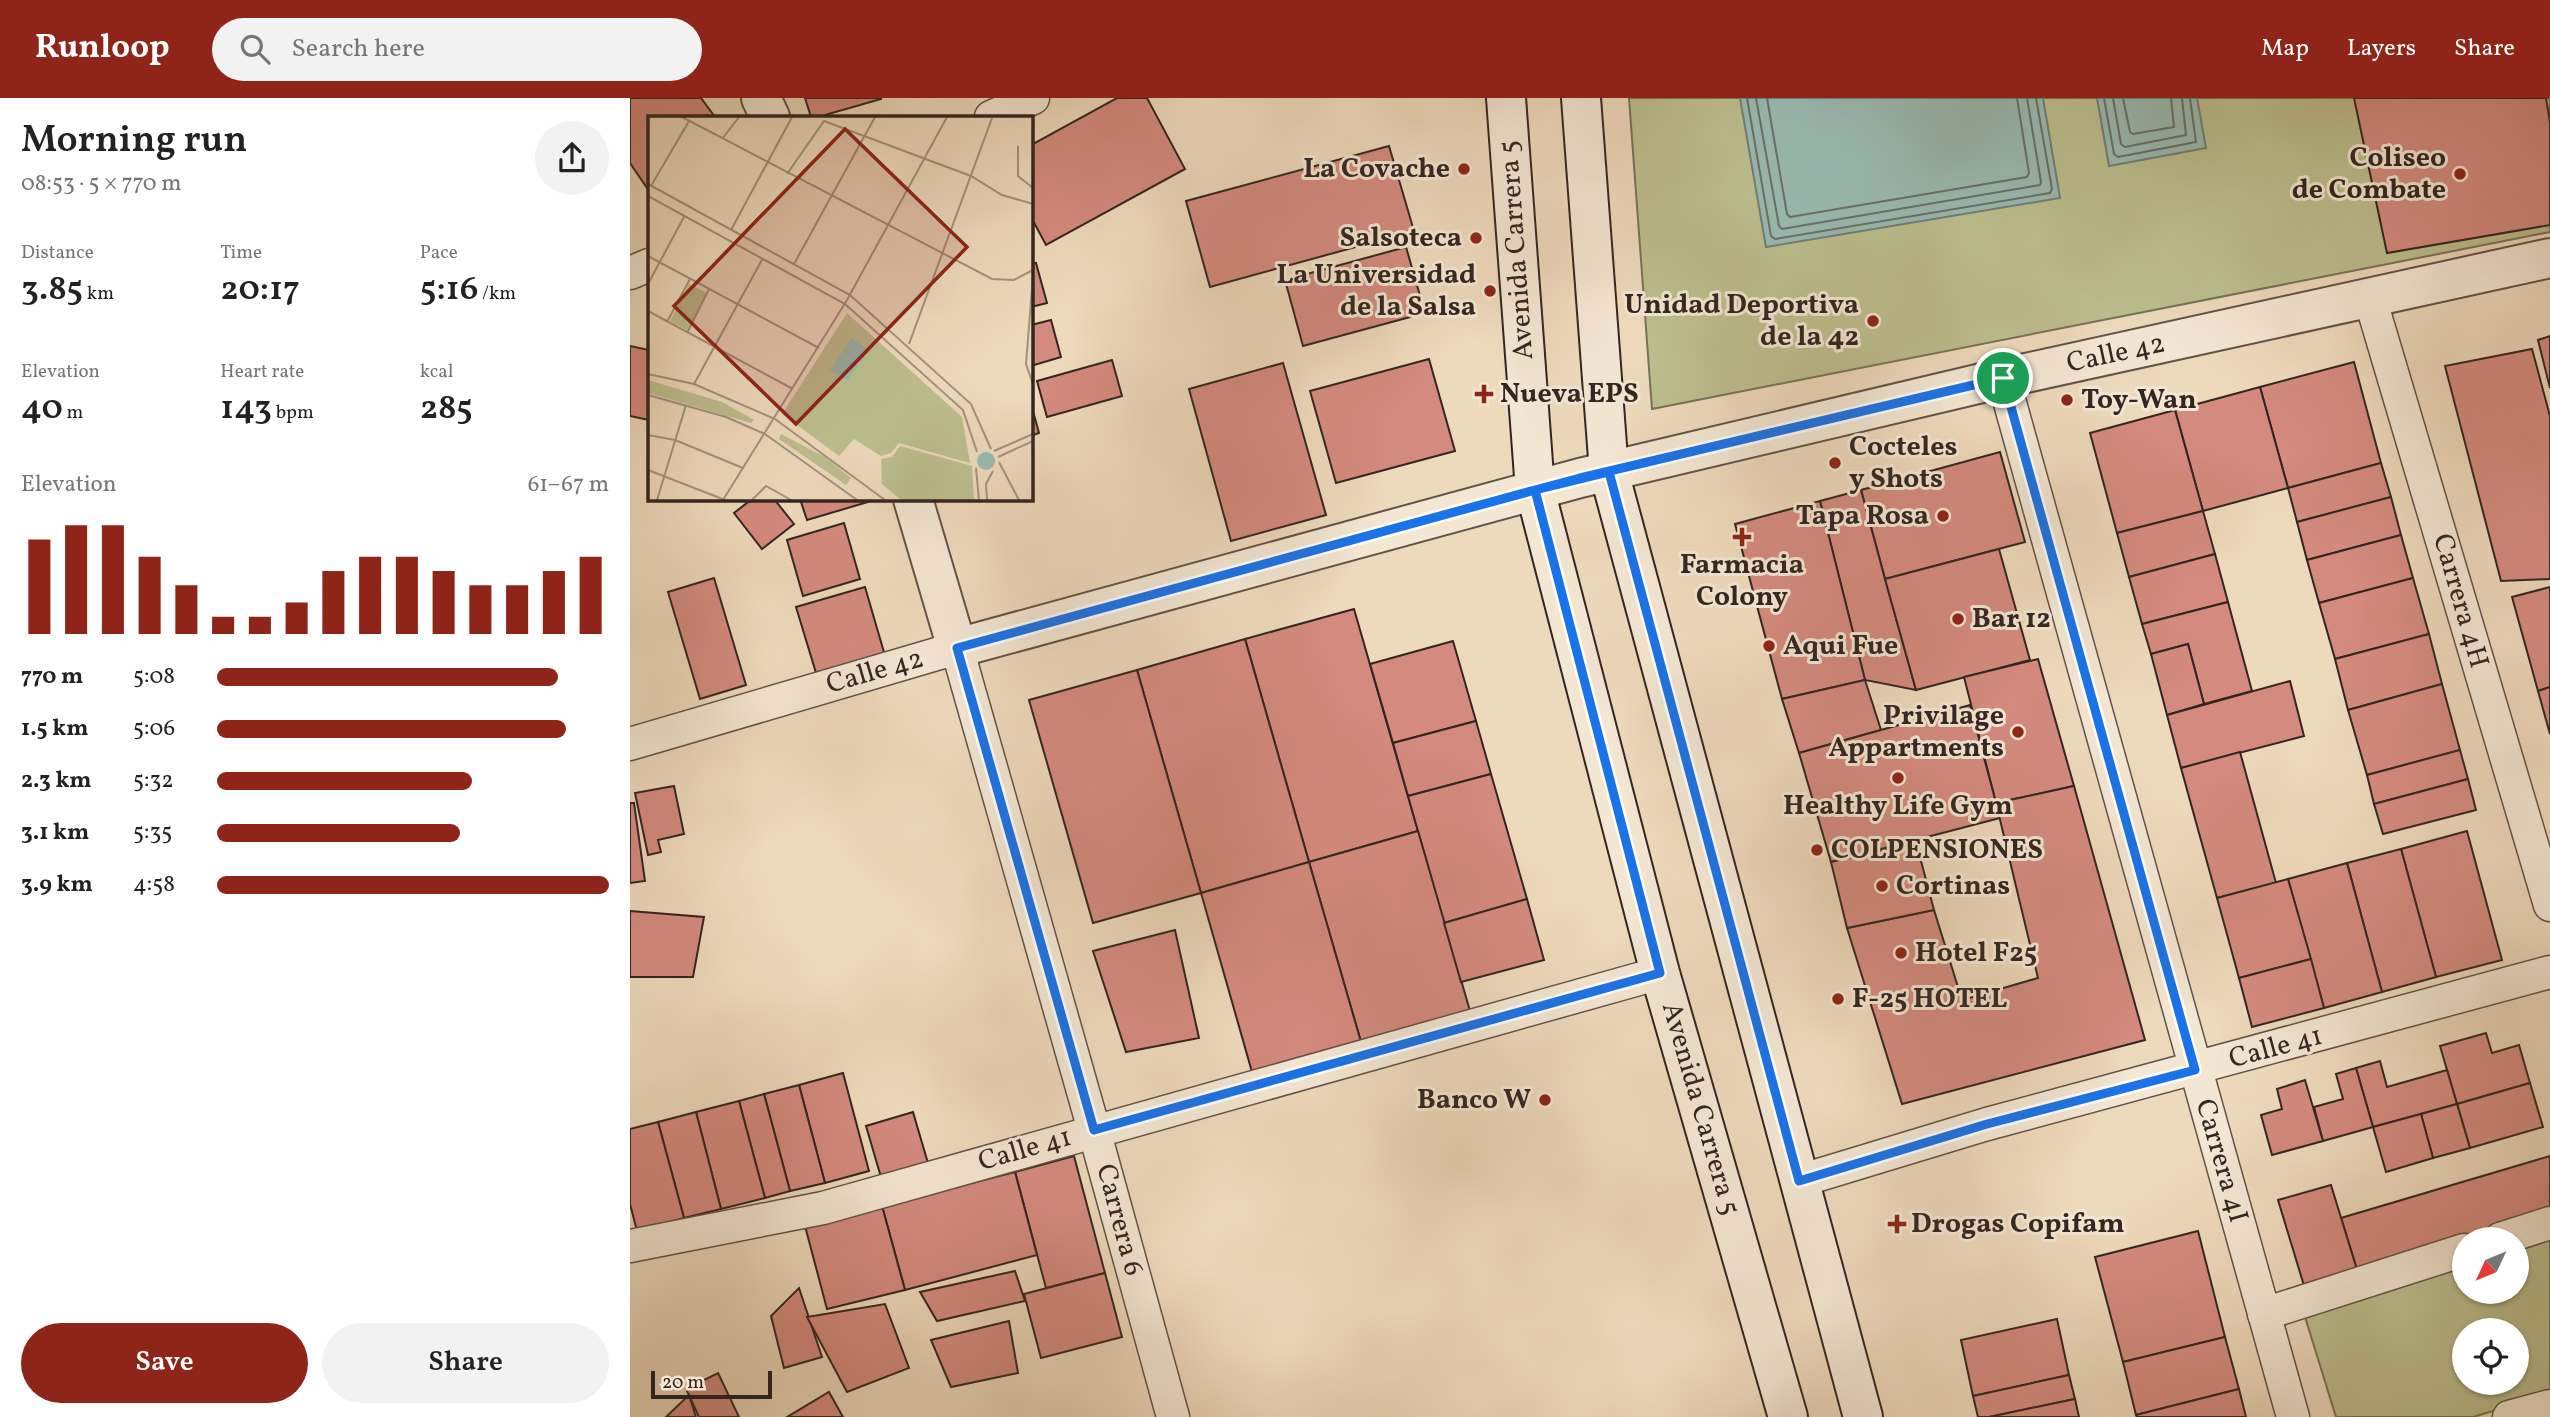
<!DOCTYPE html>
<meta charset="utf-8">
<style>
body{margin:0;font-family:Vollkorn,serif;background:#f2f2f2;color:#222;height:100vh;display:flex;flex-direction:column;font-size:26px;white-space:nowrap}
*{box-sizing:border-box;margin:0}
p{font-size:23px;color:#767676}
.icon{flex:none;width:38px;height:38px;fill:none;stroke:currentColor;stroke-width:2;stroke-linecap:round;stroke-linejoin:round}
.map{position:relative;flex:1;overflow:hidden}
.panel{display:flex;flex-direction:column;background:#fff;width:630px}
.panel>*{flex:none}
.needle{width:46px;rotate:226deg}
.tools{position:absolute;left:1822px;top:1129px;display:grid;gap:14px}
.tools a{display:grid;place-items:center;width:77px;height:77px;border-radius:50%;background:#fff;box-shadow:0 2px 5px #0004;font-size:35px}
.scale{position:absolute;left:21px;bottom:18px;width:121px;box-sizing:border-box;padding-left:7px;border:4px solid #332621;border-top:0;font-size:19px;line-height:24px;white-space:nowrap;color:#332621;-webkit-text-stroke:5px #f3e6d3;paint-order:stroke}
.pin{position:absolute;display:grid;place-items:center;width:60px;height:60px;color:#fff;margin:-30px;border:4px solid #fff;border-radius:50%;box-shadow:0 2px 7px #0007}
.round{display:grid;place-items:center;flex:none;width:74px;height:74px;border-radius:37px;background:#f2f2f2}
.overview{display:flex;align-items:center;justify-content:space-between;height:119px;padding:0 21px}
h1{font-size:38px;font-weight:600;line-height:52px}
.metrics{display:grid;grid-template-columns:repeat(3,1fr);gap:10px;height:119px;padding:7px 21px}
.metrics div{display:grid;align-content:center}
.metrics b{font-size:35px;font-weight:600}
.metrics small{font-size:19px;font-weight:400}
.metrics p{font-size:19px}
.chart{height:196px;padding:14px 21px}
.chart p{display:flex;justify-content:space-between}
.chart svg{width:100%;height:126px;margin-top:7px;stroke:#8f2418;stroke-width:6}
.primary-button{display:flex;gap:14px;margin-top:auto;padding:14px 21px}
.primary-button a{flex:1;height:80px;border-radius:42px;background:#8f2418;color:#fff;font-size:28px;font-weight:600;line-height:80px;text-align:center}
.primary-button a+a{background:#f2f2f2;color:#222}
ul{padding:0 21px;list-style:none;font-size:23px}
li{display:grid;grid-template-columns:112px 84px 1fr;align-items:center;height:52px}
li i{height:18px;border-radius:9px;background:#8f2418}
header{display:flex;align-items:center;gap:42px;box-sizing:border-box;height:98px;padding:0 35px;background:#8f2418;color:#fff}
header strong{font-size:33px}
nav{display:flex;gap:38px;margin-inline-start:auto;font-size:24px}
.search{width:490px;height:63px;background:#f2f2f2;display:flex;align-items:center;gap:18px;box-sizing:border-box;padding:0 24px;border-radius:38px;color:#767676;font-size:26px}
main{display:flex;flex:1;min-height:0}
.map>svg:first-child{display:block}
.green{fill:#bcbe8e;stroke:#787258;stroke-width:2;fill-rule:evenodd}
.water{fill:#99bab1;stroke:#707f77;stroke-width:2}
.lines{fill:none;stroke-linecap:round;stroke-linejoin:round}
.shore{stroke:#667069;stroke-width:2}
.building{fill:#d48a7f;stroke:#332621;stroke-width:2}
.minor-casing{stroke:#625348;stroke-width:35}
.tertiary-casing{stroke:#625348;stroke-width:42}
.secondary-casing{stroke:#332621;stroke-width:42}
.minor{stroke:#f3e6d3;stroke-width:32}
.tertiary{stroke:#f3e6d3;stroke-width:38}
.secondary{stroke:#f3e6d3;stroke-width:38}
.route-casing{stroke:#fff;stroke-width:14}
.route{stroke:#1a73e8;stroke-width:9}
.poi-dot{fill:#8f2418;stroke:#f3e6d3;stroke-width:2.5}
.labels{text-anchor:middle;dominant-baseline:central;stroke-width:6;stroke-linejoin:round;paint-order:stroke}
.poi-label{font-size:28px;font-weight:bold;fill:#332621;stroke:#f3e6d3;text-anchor:start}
.street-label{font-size:28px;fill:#332621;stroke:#f3e6d3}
.inset-road{fill:none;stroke:#a3917e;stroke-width:2}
.view{fill:#8f2418;fill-opacity:0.15;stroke:#8f2418;stroke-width:3.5}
.inset-edge{fill:none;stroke:#332621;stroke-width:3.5}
</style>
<header>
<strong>Runloop</strong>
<div class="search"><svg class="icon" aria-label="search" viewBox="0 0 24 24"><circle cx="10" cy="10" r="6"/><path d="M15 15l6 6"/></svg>Search here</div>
<nav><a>Map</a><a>Layers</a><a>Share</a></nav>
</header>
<main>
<section class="panel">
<div class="overview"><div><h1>Morning run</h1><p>08:53 · 5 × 770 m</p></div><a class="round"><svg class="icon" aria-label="share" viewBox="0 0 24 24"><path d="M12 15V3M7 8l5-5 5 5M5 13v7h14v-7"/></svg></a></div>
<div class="metrics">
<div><p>Distance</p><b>3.85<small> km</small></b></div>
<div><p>Time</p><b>20:17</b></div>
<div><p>Pace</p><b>5:16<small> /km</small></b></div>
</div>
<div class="metrics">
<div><p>Elevation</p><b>40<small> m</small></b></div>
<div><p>Heart rate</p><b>143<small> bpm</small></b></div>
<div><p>kcal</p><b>285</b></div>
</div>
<div class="chart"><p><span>Elevation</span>61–67 m</p>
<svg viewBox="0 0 160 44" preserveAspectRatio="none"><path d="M5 44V11M15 44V6M25 44V6M35 44V17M45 44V27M55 44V38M65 44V38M75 44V33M85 44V22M95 44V17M105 44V17M115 44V22M125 44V27M135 44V27M145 44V22M155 44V17"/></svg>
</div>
<ul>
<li><b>770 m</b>5:08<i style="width:87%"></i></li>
<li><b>1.5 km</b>5:06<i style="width:89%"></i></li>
<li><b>2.3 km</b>5:32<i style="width:65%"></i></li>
<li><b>3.1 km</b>5:35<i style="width:62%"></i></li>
<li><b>3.9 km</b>4:58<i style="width:100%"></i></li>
</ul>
<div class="primary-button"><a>Save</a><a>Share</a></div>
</section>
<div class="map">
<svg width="1920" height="1319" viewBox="0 0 1920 1319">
<rect width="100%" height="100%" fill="#edd9bc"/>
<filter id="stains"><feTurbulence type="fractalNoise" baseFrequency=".00286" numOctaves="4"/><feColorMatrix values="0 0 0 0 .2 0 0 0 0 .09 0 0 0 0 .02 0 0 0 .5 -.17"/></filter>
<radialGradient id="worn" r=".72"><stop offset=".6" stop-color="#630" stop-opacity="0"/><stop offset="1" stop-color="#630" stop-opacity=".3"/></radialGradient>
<g class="green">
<path d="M999,0h921v134l-898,177z"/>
<path d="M1920,1132v164l-77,23h-137l-35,-113 163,-48v36h52l1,-52zM1834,1232h52v52h-52z"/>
</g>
<g class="water">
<path d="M1110,0h303l17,100 -294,49z"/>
<path d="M1467,0h100l9,50 -97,18z"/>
</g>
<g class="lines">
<g class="shore">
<path d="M1117,0l24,138 4,3 275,-46 2,-4 -16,-91"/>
<path d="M1126,0l23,128 3,3 258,-44 1,-3 -14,-84"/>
<path d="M1137,0l20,116 3,3 237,-40 2,-4 -12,-75"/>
<path d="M1474,0l10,56 4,3 78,-15 -6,-44"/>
<path d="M1483,0l8,46 4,3 61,-12 -4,-37"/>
<path d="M1493,0l7,34 3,2 41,-7 -3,-29"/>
</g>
</g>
<g class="building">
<path d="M0,0h71l14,19h-66v74l-19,-28z"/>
<path d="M175,0h76v1l-63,18h-7z"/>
<path d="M487,0h30l38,71 -139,76 -15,-28v-72z"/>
<path d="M1724,0h192l4,24v103l-163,28z"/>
<path d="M759,48l25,85 -204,56 -24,-86z"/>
<path d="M776,149l19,66 -122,33 -18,-66z"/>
<path d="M406,165l11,40 -16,4v-43z"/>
<path d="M421,222l10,37 -30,9v-41z"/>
<path d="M1920,238v52l-12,-48z"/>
<path d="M0,248l19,4v70l-19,-4z"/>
<path d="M1902,251l18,67v163l-49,2 -56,-215z"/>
<path d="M799,261l26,92 -119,32 -26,-92z"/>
<path d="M482,262l10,36 -75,21 -10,-36z"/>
<path d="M1724,264l27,101 -93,25 -28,-101z"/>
<path d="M653,265l43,152 -95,26 -42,-152z"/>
<path d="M1630,289l28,101 -85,23 -28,-101z"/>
<path d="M401,306l8,29 -8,3z"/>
<path d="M1545,312l28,101 -86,22 -27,-100z"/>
<path d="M1370,354l25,90 -140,37 -24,-89z"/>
<path d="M1751,365l10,34 -94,25 -9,-34z"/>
<path d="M1231,392l24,89 31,111 -51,-10 -45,-179z"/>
<path d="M1761,399l10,38 -94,25 -10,-38z"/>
<path d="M122,401h22l20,25 -32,25 -28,-36z"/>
<path d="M170,401h78l-71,21z"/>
<path d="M1190,403l45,179 -83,19 -47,-175z"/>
<path d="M1573,413l12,43 -86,23 -12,-44z"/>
<path d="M214,425l16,56 -57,17 -16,-56z"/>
<path d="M1771,437l12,43 -94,25 -12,-43z"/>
<path d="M1369,451l31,111 -114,30 -31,-111z"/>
<path d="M1585,456l13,48 -86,22 -13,-47z"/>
<path d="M84,480l32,107 -46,14 -32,-107z"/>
<path d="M1783,480l16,56 -94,25 -16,-56z"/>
<path d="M235,489l23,79 -68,20 -24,-79z"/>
<path d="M1920,489v100l-12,4 -26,-94z"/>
<path d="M1598,504l24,89 -48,13 -16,-60 -37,10 -9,-30z"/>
<path d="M724,511l64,222 -109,31 -64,-223z"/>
<path d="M1799,536l13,50 -94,26 -13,-51z"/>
<path d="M615,541l64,223 -108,31 -64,-223z"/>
<path d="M823,543l23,80 -83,22 -23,-79z"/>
<path d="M1558,546l16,60 -37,11 -16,-61z"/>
<path d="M1408,561l36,127 -78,17 -32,-126z"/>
<path d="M507,572l64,223 -108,30 -64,-223z"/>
<path d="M1235,582l16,50 -82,23 -17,-54z"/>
<path d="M1660,583l14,55 -123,32 -14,-53z"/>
<path d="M1812,586l18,66 -93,25 -19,-65z"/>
<path d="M1920,589v47l-12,-43z"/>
<path d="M1340,607l30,113 -169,44 -32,-109z"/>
<path d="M846,623l15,53 -83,22 -15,-53z"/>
<path d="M1830,652l8,29 -94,25 -7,-29z"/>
<path d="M1610,654l36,131 -59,15 -36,-130z"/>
<path d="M861,676l36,125 -83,24 -36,-127z"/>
<path d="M1838,681l8,31 -93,24 -9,-30z"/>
<path d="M44,688l10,48 -26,6 3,12 -13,3 -13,-62z"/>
<path d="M1444,688l71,254 -243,64 -55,-176 87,-18 28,90 76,-22 -42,-175z"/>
<path d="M0,705h4l11,78 -15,2z"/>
<path d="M788,733l52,180 -109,31 -52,-180z"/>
<path d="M1837,733l35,129 -66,17 -35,-128z"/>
<path d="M1286,744l18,68 -87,18 -16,-66z"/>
<path d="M1771,751l35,128 -54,15 -35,-129z"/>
<path d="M679,764l52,180 -109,30 -51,-179z"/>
<path d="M1717,765l35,129 -58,16 -36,-129z"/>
<path d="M1658,781l23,80 -72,19 -22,-80z"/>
<path d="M897,801l17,61 -83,22 -17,-59z"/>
<path d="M0,813l74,6 -11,60h-63z"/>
<path d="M545,832l24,108 -73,14 -33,-101z"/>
<path d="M1681,861l13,49 -72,19 -13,-49z"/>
<path d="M1856,935l6,20 27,-8 11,38 -73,21 -17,-58z"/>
<path d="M1750,963l7,26 60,-17 10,34 -84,23 -17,-59z"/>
<path d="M1726,970l17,59 -50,14 -9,-34 29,-8 -7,-25z"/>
<path d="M213,975l26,98 -44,12 -26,-98z"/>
<path d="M1675,982l18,61 -51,14 -11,-40 21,-6 -5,-20z"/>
<path d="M1900,985l13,44 -73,21 -13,-44z"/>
<path d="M169,987l26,98 -35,8 -26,-97z"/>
<path d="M134,996l26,97 -25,7 -26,-97z"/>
<path d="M109,1003l26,97 -44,11 -25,-97z"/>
<path d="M1827,1006l13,44 -37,10 -12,-44z"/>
<path d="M66,1014l25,97 -37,9 -26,-96z"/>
<path d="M283,1014l17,58 -47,14 -17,-58z"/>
<path d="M1791,1016l12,44 -47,14 -13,-45z"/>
<path d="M28,1024l26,96 -47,13 -7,-27v-75z"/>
<path d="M444,1058l31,117 -59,15 -31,-116z"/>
<path d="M1920,1058v60l-192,57 -17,-55z"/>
<path d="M385,1074l22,83 -132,35 -23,-84z"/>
<path d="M1701,1087l27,88 -53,16 -27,-89z"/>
<path d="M252,1108l23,84 -78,19 -22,-83z"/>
<path d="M1568,1133l27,106 -102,25 -28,-105z"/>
<path d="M385,1173l10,30 -88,20 -17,-29z"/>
<path d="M475,1175l17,64 -81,21 -17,-64z"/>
<path d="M169,1190l23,69 -38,11 -13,-52z"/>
<path d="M255,1206l24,64 -62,24 -40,-75z"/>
<path d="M1427,1221l12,56 -96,21 -12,-56z"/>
<path d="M379,1223l9,52 -67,14 -20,-47z"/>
<path d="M1595,1239l14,52 -103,26 -13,-53z"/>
<path d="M88,1275l21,44h-40l-13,-28z"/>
<path d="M1439,1277l6,24 -86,18h-11l-5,-21z"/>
<path d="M1609,1291l7,28h-109l-1,-2z"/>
<path d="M199,1294l14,25h-56z"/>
<path d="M59,1297l7,22h-30z"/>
<path d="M1445,1301l4,18h-90z"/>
</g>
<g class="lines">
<defs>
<g id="minor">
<path d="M361,19l42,-19"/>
<path d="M0,175l19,-8"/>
<path d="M1740,200l180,607"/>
<path d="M1373,280l290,1039"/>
<path d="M0,646l327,-96 137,482 79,287"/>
<path d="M1169,1083l188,-57 563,-152"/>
<path d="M1870,1141l50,-16"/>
<path d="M0,1148l193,-38 837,-235"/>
<path d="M1634,1216l200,-64"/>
<path d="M1879,1319l41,-11"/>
</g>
<g id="tertiary">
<path d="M131,0l9,19"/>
<path d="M283,401l44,149 623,-170 423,-100 547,-120"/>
</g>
<g id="secondary">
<path d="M876,0l29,392 125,483 128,444"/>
<path d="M951,0l28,374 254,945"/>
</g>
</defs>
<use href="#minor" class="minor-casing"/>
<use href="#tertiary" class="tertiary-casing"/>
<use href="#secondary" class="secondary-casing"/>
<use href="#minor" class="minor"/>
<use href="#tertiary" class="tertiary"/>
<use href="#secondary" class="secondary"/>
</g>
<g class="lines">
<defs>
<path id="route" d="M1373,280l-423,100 -45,12 -578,158 137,482 566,-157 -125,-483 74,-18 190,709 188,-57 208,-54 -192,-692"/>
</defs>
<use href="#route" class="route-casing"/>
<use href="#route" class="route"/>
</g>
<g class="poi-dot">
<circle cx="834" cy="71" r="7"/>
<circle cx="1830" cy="76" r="7"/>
<circle cx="846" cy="140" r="7"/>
<circle cx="860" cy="193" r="7"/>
<circle cx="1243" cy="223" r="7"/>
<path d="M850.5 285.5h7v7h7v7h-7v7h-7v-7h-7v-7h7z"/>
<circle cx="1437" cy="302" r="7"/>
<circle cx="1205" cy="365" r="7"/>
<circle cx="1313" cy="418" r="7"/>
<path d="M1108.5 428.5h7v7h7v7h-7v7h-7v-7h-7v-7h7z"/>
<circle cx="1328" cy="521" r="7"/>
<circle cx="1139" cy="548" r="7"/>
<circle cx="1388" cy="634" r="7"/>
<circle cx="1268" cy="680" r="7"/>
<circle cx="1187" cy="752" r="7"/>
<circle cx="1252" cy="788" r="7"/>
<circle cx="1271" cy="855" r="7"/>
<circle cx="1208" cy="901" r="7"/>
<circle cx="915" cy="1002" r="7"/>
<path d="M1263.5 1115.5h7v7h7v7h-7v7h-7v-7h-7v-7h7z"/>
</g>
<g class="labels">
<g class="poi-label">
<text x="1816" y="60" text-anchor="end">Coliseo<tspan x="1816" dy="32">de Combate</tspan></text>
<text x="820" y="71" text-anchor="end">La Covache</text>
<text x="832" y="140" text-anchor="end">Salsoteca</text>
<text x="846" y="177" text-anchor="end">La Universidad<tspan x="846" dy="32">de la Salsa</tspan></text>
<text x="1229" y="207" text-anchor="end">Unidad Deportiva<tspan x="1229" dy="32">de la 42</tspan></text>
<text x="870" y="296">Nueva EPS</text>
<text x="1451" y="302">Toy-Wan</text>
<text x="1219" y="349">Cocteles<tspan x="1219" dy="32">y Shots</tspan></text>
<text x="1299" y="418" text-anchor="end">Tapa Rosa</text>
<text x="1112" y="467" text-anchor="middle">Farmacia<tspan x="1112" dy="32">Colony</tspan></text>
<text x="1342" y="521">Bar 12</text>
<text x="1153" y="548">Aqui Fue</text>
<text x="1374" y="618" text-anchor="end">Privilage<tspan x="1374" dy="32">Appartments</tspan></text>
<text x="1268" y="708" text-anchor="middle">Healthy Life Gym</text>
<text x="1201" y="752">COLPENSIONES</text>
<text x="1266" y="788">Cortinas</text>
<text x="1285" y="855">Hotel F25</text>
<text x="1222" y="901">F-25 HOTEL</text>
<text x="901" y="1002" text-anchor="end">Banco W</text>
<text x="1281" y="1126">Drogas Copifam</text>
</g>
<g class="street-label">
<text transform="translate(887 152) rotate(-94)">Avenida Carrera 5</text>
<text transform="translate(1486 256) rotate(-12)">Calle 42</text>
<text transform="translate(1830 503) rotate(74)">Carrera 4H</text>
<text transform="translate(245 574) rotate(-16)">Calle 42</text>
<text transform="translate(1646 950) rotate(-15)">Calle 41</text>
<text transform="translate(1070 1011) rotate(74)">Avenida Carrera 5</text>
<text transform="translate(395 1052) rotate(-16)">Calle 41</text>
<text transform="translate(1591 1063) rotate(74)">Carrera 4I</text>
<text transform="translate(489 1122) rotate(75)">Carrera 6</text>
</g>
</g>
<g transform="translate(18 18)">
<rect width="385" height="385" fill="#edd9bc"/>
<path d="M41,168l18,9 -20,37 -17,-9zM199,197l115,104 8,46 -71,-20 -8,10 -10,3 -27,-17 -15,17 -57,-42zM0,264l74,22 32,18 -3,3 -103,-30zM133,318l44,23 26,21 -5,7 -67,-46zM252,330l72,20 2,34h-73l-19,-16 -1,-25 11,-2z" fill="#bcbe8e"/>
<path d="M204,222l17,12 -22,31 -17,-11zM329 345a9 9 0 1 1 18 0a9 9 0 1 1-18 0Z" fill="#99bab1"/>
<path class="inset-road" d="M34,1l310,162 22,1 19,-10M74,23l17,-22M370,30v30l15,12M139,58l37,-53 147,55 31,19 31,9M0,68l202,111 121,109 20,45M3,70l38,-65M0,80l197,108 118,106 14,42M83,114l61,-113M0,140l171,92M146,148l81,-147M385,160l-7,88 7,20M0,168l37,-69M0,195l145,78M19,206l23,-43M39,217l22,-44M261,228l83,-226M0,258l46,10 81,35 110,81M46,268l69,-126M0,279l78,22 39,17 92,66M0,319l27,5 68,28M346,335l39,-17M350,341l35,-16M351,346l20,38M328,352l3,32M0,354l77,30M9,384l29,-95M75,384l124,-200 100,-183M104,384l14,-14 25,14M339,384l-1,-16 7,-13"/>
<path class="view" d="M197,13l122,118 -171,177 -122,-118z"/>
<rect width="385" height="385" class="inset-edge"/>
</g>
<rect width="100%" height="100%" filter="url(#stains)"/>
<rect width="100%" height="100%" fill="url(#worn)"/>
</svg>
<div class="tools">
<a><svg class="needle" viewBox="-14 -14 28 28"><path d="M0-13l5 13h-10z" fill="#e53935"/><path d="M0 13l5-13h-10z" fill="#767676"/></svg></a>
<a><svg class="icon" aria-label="locate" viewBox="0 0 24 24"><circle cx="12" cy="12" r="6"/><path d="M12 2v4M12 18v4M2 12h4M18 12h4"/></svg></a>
</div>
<div class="scale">20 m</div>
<div class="pin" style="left:1373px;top:280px;background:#1e9e55"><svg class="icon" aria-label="arrive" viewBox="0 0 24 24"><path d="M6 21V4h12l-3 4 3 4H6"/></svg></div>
</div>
</main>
